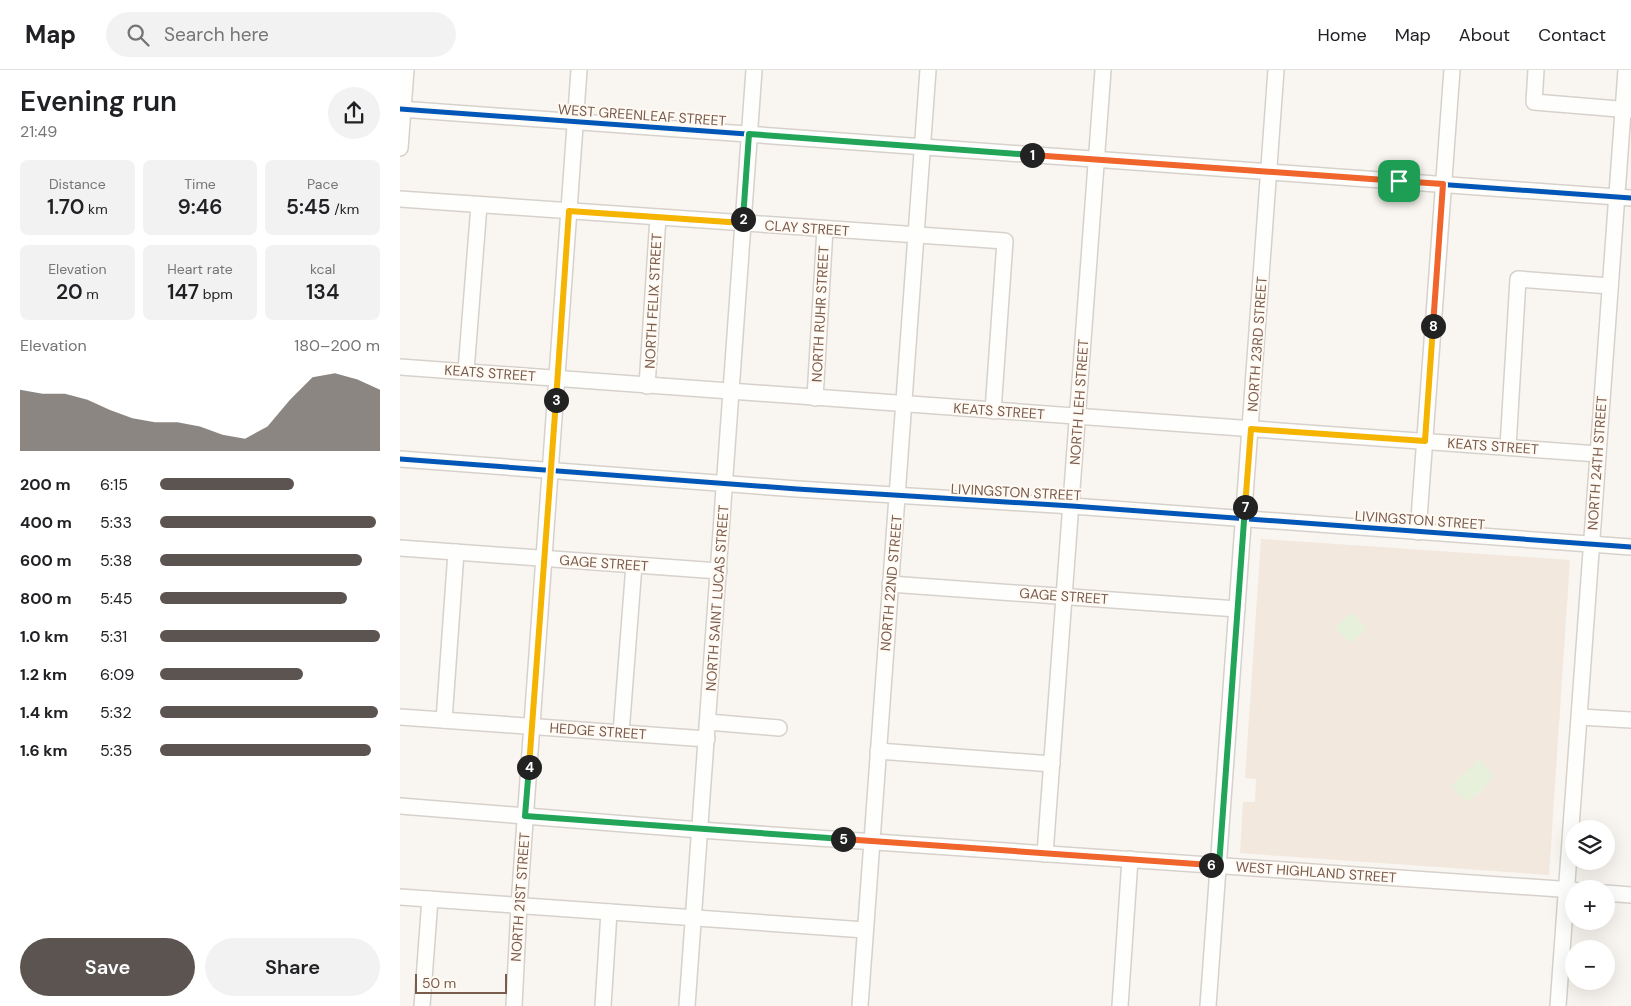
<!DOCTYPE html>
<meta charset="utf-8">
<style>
body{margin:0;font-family:"DM Sans",sans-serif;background:#f2f2f2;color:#202124;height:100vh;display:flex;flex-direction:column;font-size:19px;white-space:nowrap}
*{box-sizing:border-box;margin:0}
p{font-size:16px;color:#757577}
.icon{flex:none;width:28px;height:28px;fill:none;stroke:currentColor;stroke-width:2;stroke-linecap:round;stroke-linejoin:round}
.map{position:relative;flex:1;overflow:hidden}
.panel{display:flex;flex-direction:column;background:#fff;width:400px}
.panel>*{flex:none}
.buttons{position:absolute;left:1165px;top:750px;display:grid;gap:10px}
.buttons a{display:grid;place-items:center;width:50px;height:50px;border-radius:50%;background:#fff;box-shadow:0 5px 20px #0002;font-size:25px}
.scale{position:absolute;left:15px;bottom:12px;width:92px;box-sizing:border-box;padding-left:5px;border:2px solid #7a5c4d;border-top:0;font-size:14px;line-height:18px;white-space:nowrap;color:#7a5c4d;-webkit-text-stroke:4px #fffaf3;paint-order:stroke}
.pin{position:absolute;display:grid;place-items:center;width:42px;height:42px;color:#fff;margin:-21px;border-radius:10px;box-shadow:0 2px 8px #0006}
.km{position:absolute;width:25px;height:25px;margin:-12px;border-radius:50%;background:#222;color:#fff;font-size:14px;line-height:25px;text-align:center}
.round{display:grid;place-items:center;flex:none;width:52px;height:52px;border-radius:26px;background:#f2f2f2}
.overview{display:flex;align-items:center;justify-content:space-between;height:85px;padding:0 20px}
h1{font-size:28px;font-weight:600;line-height:38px}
.metrics{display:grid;grid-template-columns:repeat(3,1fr);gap:8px;height:85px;padding:5px 20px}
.metrics div{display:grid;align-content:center;border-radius:8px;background:#f2f2f2;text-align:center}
.metrics b{font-size:21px;font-weight:600}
.metrics small{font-size:14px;font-weight:400}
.metrics p{font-size:14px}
.chart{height:140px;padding:10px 20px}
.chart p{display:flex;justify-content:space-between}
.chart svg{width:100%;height:90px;margin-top:5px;fill:#5c5450;opacity:.7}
.action{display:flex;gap:10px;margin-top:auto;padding:10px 20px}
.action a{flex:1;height:58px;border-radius:30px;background:#5c5450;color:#fff;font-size:20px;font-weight:600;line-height:58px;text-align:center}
.action a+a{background:#f2f2f2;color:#202124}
ul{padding:0 20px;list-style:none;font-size:16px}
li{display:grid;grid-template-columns:80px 60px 1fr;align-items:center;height:38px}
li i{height:12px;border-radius:6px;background:#5c5450}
header{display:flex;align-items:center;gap:30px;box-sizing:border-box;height:70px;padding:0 25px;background:#fff;border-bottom:1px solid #e0e0e0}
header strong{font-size:24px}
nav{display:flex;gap:28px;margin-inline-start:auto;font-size:18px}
.search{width:350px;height:45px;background:#f2f2f2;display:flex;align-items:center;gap:12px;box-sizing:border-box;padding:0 18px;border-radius:28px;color:#757577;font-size:19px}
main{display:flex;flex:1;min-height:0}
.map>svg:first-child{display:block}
.residential{fill:#f2e8de}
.green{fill:#e7f0db}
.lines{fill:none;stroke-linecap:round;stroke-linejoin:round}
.minor-casing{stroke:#d7d1cb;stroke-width:18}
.minor{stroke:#fefefd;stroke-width:15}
.cycleway-casing{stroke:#fffaf3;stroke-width:8}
.cycleway{stroke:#0057b8;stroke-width:5}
.split-1-casing{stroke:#fff;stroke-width:10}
.split-2-casing{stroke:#fff;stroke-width:10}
.split-3-casing{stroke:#fff;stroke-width:10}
.split-4-casing{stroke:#fff;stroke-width:10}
.split-5-casing{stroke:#fff;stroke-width:10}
.split-6-casing{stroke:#fff;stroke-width:10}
.split-7-casing{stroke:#fff;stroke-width:10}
.split-8-casing{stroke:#fff;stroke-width:10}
.split-9-casing{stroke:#fff;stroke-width:10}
.split-1{stroke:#f0652b;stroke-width:6}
.split-2{stroke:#22a559;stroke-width:6}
.split-3{stroke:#f5b400;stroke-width:6}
.split-4{stroke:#f5b400;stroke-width:6}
.split-5{stroke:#22a559;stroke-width:6}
.split-6{stroke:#f0652b;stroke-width:6}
.split-7{stroke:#22a559;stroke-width:6}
.split-8{stroke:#f5b400;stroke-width:6}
.split-9{stroke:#f0652b;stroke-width:6}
.labels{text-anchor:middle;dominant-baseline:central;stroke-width:4;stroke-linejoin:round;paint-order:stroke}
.street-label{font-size:14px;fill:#7a5c4d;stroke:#fffaf3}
</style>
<header>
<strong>Map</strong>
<div class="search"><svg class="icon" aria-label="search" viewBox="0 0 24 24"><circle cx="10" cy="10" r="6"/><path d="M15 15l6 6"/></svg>Search here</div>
<nav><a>Home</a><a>Map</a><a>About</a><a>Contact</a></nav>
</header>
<main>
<section class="panel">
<div class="overview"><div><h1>Evening run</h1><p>21:49</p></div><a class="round"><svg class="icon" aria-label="share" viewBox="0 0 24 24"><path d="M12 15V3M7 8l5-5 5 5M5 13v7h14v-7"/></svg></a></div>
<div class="metrics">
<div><p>Distance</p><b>1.70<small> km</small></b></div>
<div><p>Time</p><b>9:46</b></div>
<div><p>Pace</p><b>5:45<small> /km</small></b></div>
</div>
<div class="metrics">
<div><p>Elevation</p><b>20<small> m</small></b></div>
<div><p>Heart rate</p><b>147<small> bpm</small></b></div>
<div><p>kcal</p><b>134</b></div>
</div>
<div class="chart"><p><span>Elevation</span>180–200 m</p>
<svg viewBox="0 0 160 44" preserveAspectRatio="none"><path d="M0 44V14L10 16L20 16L30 19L40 24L50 28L60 30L70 30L80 32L90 36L100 38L110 32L120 19L130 8L140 6L150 9L160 14V44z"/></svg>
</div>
<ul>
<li><b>200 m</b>6:15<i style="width:61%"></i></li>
<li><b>400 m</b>5:33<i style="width:98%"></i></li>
<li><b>600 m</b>5:38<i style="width:92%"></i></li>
<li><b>800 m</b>5:45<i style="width:85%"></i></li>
<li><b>1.0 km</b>5:31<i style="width:100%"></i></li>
<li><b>1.2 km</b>6:09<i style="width:65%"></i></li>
<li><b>1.4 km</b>5:32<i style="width:99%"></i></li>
<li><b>1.6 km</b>5:35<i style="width:96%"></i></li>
</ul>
<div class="action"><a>Save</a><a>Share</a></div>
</section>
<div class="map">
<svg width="1231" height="936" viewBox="0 0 1231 936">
<rect width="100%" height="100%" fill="#f9f5f0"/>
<path class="residential" d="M861,469l309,21 -21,315 -309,-22 3,-51h12l1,-23 -11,-1z"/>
<g class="green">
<path d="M952,542l15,17 -17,14 -15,-16z"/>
<path d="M1079,689l15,16c-6,10 -17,23 -29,26l-14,-15z"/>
</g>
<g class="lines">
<defs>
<g id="minor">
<path d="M1136,0l-2,32 97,8"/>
<path d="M0,39l1231,89"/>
<path d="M0,78l6,-78"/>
<path d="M0,129l605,42 -12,170"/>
<path d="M0,297l1198,87"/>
<path d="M66,301l13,-166"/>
<path d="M247,316l11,-169"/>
<path d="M415,328l10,-169"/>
<path d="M1108,377l10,-168 92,7"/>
<path d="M0,389l397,30 275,17 559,41"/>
<path d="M1018,462l34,-462"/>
<path d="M0,478l319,23"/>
<path d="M490,514l347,25"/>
<path d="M0,647l307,22"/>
<path d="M1180,647l51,3"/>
<path d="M44,650l12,-168"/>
<path d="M308,652l71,6"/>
<path d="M221,663l13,-168"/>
<path d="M478,681l174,13"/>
<path d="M0,736l300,24 874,60"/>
<path d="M645,784l58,-784"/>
<path d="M1206,823l25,2"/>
<path d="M0,827l465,33"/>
<path d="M22,936l8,-107"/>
<path d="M114,936l5,-101 60,-835"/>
<path d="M203,936l6,-94"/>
<path d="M287,936l67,-936"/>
<path d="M460,936l68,-936"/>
<path d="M720,936l10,-147"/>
<path d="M808,936l68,-936"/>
<path d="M1158,936l68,-936"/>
</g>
</defs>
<use href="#minor" class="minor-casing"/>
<use href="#minor" class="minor"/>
<defs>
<g id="cycleway">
<path d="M0,39l1231,89"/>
<path d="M0,389l397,30 275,17 559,41"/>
</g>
</defs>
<use href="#cycleway" class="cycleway-casing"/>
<use href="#cycleway" class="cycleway"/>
</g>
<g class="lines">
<defs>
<path id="split-1" d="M632,85l367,26"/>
<path id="split-2" d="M343,149l6,-85 283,21"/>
<path id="split-3" d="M156,330l13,-189 174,12v-4"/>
<path id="split-4" d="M129,697l27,-367"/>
<path id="split-5" d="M129,697l-4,49 318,23"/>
<path id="split-6" d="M443,769l368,26"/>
<path id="split-7" d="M811,795l8,1 26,-359"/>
<path id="split-8" d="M845,437l6,-78 174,12 8,-115"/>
<path id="split-9" d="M999,111l44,3 -10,142"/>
</defs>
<use href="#split-1" class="split-1-casing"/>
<use href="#split-2" class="split-2-casing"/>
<use href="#split-3" class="split-3-casing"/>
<use href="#split-4" class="split-4-casing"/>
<use href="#split-5" class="split-5-casing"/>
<use href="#split-6" class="split-6-casing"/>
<use href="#split-7" class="split-7-casing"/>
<use href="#split-8" class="split-8-casing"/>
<use href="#split-9" class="split-9-casing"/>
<use href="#split-1" class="split-1"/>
<use href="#split-2" class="split-2"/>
<use href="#split-3" class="split-3"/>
<use href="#split-4" class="split-4"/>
<use href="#split-5" class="split-5"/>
<use href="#split-6" class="split-6"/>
<use href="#split-7" class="split-7"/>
<use href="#split-8" class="split-8"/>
<use href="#split-9" class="split-9"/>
</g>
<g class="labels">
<g class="street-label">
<text transform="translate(242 45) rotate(4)">WEST GREENLEAF STREET</text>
<text transform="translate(407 158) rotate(4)">CLAY STREET</text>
<text transform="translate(253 231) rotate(-87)">NORTH FELIX STREET</text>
<text transform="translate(420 244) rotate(-87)">NORTH RUHR STREET</text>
<text transform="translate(857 274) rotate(-86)">NORTH 23RD STREET</text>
<text transform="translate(90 303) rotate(4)">KEATS STREET</text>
<text transform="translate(679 332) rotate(-86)">NORTH LEH STREET</text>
<text transform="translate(599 341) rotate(4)">KEATS STREET</text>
<text transform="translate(1093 376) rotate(4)">KEATS STREET</text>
<text transform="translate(1197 393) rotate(-86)">NORTH 24TH STREET</text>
<text transform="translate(616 422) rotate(3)">LIVINGSTON STREET</text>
<text transform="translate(1020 450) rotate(4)">LIVINGSTON STREET</text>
<text transform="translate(204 493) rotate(4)">GAGE STREET</text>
<text transform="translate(491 513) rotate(-85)">NORTH 22ND STREET</text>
<text transform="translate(664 526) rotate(4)">GAGE STREET</text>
<text transform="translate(317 528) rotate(-86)">NORTH SAINT LUCAS STREET</text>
<text transform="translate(198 661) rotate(4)">HEDGE STREET</text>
<text transform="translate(916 802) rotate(4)">WEST HIGHLAND STREET</text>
<text transform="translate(120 827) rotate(-86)">NORTH 21ST STREET</text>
</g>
</g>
</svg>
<div class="buttons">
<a><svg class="icon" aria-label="layers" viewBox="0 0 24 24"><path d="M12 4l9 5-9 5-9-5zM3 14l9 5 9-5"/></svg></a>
<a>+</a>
<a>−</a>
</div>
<div class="scale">50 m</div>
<div class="pin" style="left:999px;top:111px;background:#1e9e55"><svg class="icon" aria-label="arrive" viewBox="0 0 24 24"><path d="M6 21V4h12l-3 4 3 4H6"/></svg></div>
<b class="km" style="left:632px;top:85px">1</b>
<b class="km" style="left:343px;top:149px">2</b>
<b class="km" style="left:156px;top:330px">3</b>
<b class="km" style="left:129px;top:697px">4</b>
<b class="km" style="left:443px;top:769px">5</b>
<b class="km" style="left:811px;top:795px">6</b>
<b class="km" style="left:845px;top:437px">7</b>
<b class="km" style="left:1033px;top:256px">8</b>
</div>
</main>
